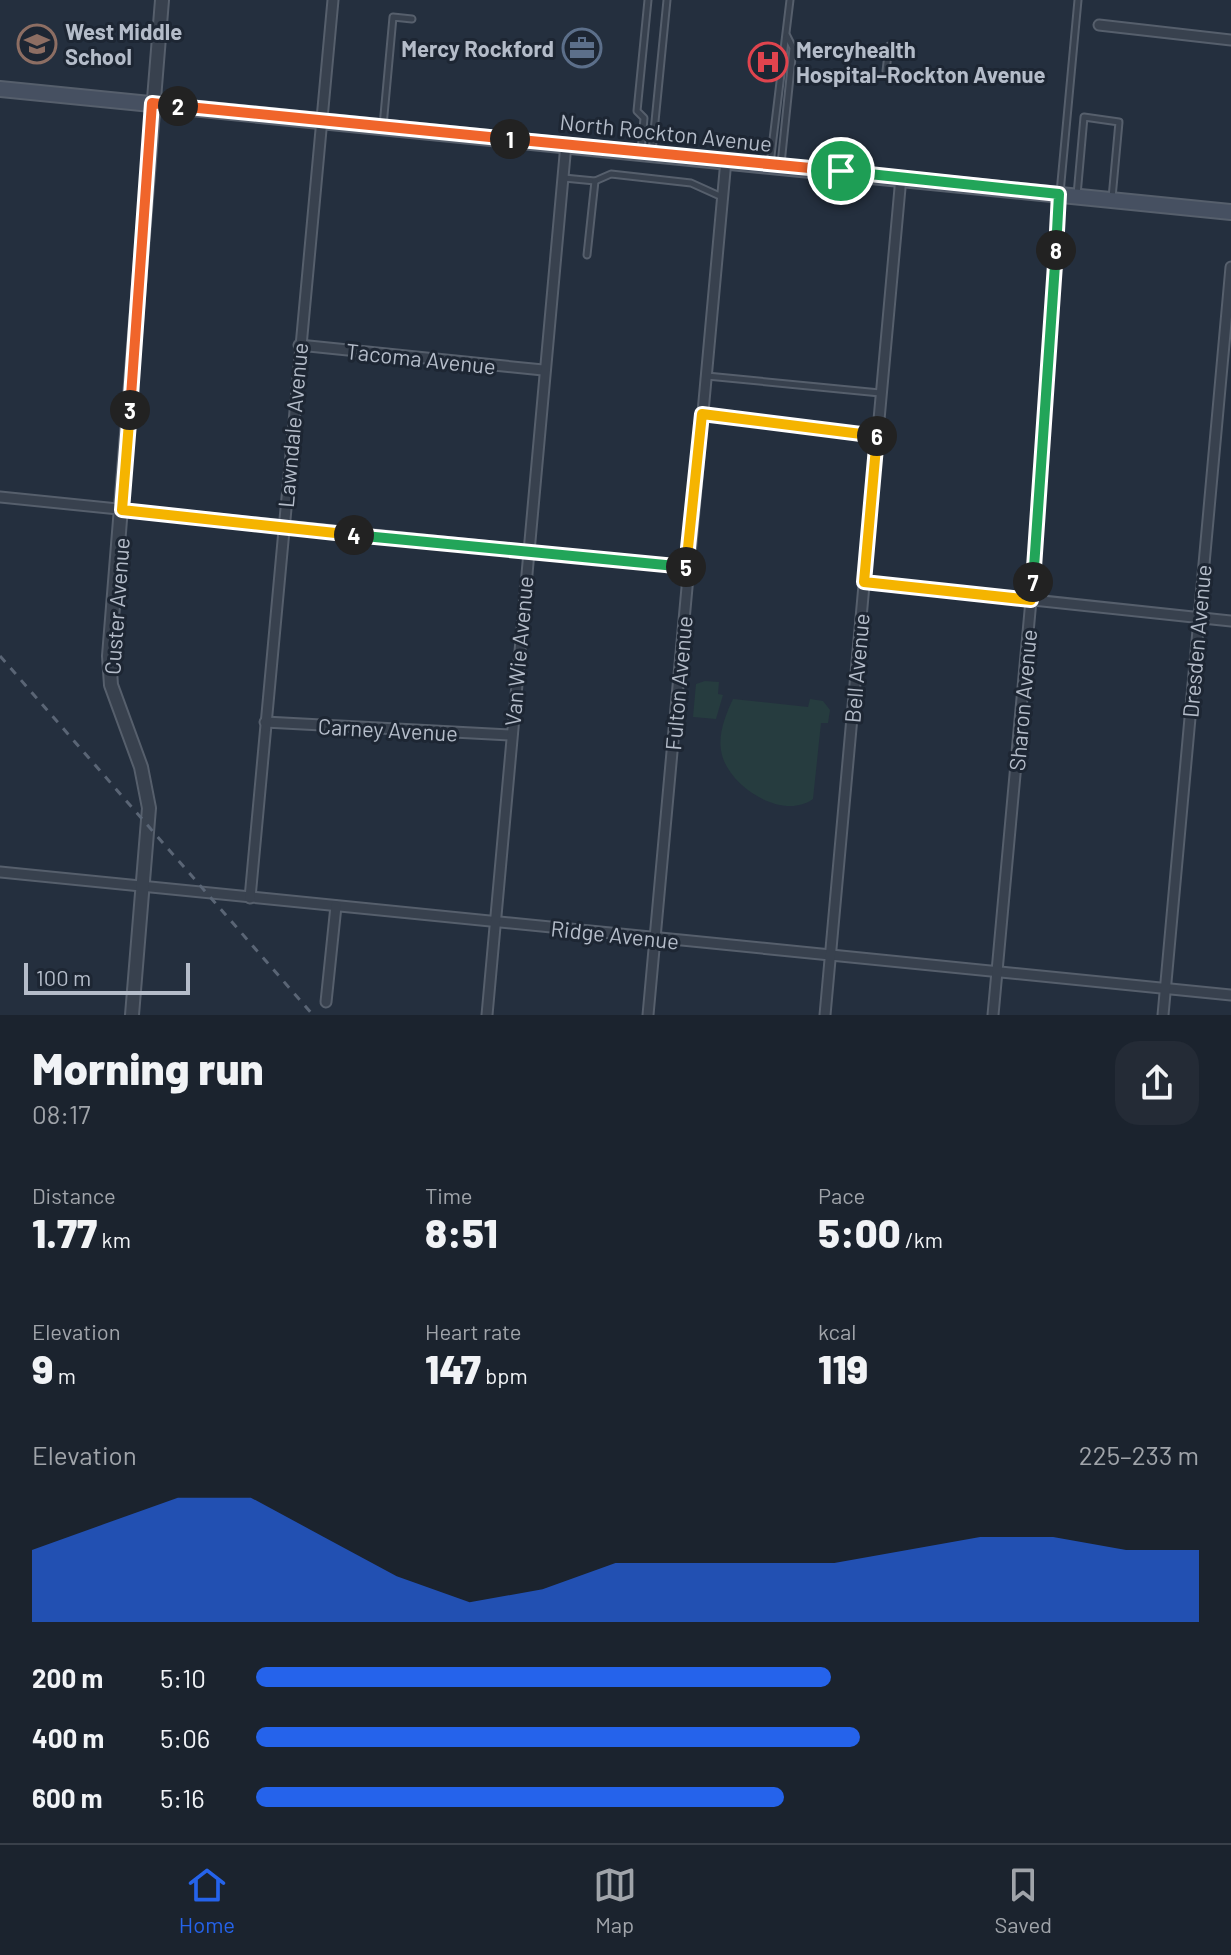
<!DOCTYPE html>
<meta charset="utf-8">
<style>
body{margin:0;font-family:Barlow,sans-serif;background:#242b36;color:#f1f3f6;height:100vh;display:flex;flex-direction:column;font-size:30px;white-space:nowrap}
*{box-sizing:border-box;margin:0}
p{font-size:26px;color:#a0a4aa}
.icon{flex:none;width:44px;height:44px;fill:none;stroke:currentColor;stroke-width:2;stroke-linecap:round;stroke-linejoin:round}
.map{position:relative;height:1015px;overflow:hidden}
.details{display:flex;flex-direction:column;background:#1b232e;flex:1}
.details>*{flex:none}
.scale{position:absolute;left:24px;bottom:20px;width:166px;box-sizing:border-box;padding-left:8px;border:4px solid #b4bcc9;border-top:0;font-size:22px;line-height:28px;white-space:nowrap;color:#b4bcc9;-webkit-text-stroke:6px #1d2633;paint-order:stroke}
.pin{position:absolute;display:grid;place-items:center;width:68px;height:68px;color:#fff;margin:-34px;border:4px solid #fff;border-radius:50%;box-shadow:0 2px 8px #0007}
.km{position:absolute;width:40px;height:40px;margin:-20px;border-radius:50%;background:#222;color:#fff;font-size:22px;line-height:40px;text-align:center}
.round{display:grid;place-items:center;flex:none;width:84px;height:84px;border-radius:24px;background:#242b36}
.head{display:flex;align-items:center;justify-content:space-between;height:136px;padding:0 32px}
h1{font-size:44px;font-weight:800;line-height:60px}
.stats{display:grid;grid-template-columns:repeat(3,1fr);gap:12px;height:136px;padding:8px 32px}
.stats div{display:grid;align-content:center}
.stats b{font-size:40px;font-weight:800}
.stats small{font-size:22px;font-weight:400}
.stats p{font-size:22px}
.chart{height:224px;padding:16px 32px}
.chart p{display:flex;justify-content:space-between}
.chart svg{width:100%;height:144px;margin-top:8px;fill:#2563eb;opacity:.7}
ul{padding:0 32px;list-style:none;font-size:26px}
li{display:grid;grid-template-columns:128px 96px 1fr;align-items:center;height:60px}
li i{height:20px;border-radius:10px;background:#2563eb}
.menu{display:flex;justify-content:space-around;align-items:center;height:112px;border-top:2px solid #39404a;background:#1b232e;font-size:22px;color:#a0a4aa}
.menu a{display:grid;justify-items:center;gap:4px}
.menu .active{color:#2563eb}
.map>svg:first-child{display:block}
.green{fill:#263c3f}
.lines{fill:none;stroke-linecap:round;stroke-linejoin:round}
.service-casing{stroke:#565f6c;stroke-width:9}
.minor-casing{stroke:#565f6c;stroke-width:13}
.tertiary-casing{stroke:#565f6c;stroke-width:16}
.secondary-casing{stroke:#565f6c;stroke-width:18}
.service{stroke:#38414e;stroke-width:5}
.minor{stroke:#38414e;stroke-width:9}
.tertiary{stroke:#38414e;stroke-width:12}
.secondary{stroke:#465061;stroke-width:14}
.rail{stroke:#5a6575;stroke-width:3;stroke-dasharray:8 8;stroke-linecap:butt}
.split-1-casing{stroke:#fff;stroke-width:16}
.split-2-casing{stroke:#fff;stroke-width:16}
.split-3-casing{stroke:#fff;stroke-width:16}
.split-4-casing{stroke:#fff;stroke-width:16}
.split-5-casing{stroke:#fff;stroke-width:16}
.split-6-casing{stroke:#fff;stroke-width:16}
.split-7-casing{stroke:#fff;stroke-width:16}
.split-8-casing{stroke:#fff;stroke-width:16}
.split-9-casing{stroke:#fff;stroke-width:16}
.split-1{stroke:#f0652b;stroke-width:10}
.split-2{stroke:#f0652b;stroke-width:10}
.split-3{stroke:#f0652b;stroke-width:10}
.split-4{stroke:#f5b400;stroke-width:10}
.split-5{stroke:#22a559;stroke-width:10}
.split-6{stroke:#f5b400;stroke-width:10}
.split-7{stroke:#f5b400;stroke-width:10}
.split-8{stroke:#22a559;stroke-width:10}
.split-9{stroke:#22a559;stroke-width:10}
.labels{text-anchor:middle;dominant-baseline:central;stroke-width:6;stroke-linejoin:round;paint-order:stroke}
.poi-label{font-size:22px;font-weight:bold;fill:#b4bcc9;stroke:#1d2633;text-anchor:start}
.street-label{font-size:22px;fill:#b4bcc9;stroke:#1d2633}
</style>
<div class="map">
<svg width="1231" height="1015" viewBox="0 0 1231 1015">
<rect width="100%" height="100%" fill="#242f3e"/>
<g class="green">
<path d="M705,681l14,1 -1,12 5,1 -7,24 -23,-2 3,-33z"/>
<path d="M733,699l75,8 2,-8 13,2 7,9 -2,13h-7l-8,76c-30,22 -83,-12 -91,-44 -5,-19 3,-39 11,-56z"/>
</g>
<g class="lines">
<defs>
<g id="service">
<path d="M886,71l3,-25"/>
<path d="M383,126l10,-109 19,2"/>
<path d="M641,151l3,-33 -7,-7 11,-111"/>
<path d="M652,152l15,-152"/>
<path d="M770,164l20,-164"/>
<path d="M781,164l12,-116 -6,-12"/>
<path d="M564,178l31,3 16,-7 80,9 31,14"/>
<path d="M1060,193l18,-193"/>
<path d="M1077,195l7,-78 35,5 -7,76"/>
<path d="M587,255l8,-74"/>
<path d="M707,376l173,17"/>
<path d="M704,415l172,21"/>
</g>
<g id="minor">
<path d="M1099,25l132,15"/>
<path d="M299,345l244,25"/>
<path d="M0,497l688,70"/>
<path d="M864,582l367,39"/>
<path d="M265,722l245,13"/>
<path d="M0,872l1231,123"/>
<path d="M250,898l83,-898"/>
<path d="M326,1002l10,-96"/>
<path d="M487,1015l79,-871"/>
<path d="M648,1015l78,-855"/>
<path d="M825,1015l76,-838"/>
<path d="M993,1015l38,-415 28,-406"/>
<path d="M1163,1015l68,-748"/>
</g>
<path id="tertiary" d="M132,1015l17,-207 -8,-41 -30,-82 -2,-29 53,-656"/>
<path id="secondary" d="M0,89l1231,123"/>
</defs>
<use href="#service" class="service-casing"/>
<use href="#minor" class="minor-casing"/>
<use href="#tertiary" class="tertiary-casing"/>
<use href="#secondary" class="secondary-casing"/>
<use href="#service" class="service"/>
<use href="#minor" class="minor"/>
<use href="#tertiary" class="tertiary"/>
<use href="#secondary" class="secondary"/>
<path class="rail" d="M0,656l313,359"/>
</g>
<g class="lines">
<defs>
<path id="split-1" d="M510,139l331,32"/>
<path id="split-2" d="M178,106l332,33"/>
<path id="split-3" d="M130,410l22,-307 26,3"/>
<path id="split-4" d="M130,410l-8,100 232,25"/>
<path id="split-5" d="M354,535l332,32"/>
<path id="split-6" d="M686,567l16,-153 175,22"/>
<path id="split-7" d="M877,436l-13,146 167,18 2,-18"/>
<path id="split-8" d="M1033,582l23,-332"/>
<path id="split-9" d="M841,171l218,23 -3,56"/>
</defs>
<use href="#split-1" class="split-1-casing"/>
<use href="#split-2" class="split-2-casing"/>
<use href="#split-3" class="split-3-casing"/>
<use href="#split-4" class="split-4-casing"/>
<use href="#split-5" class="split-5-casing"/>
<use href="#split-6" class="split-6-casing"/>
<use href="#split-7" class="split-7-casing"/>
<use href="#split-8" class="split-8-casing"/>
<use href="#split-9" class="split-9-casing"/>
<use href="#split-1" class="split-1"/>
<use href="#split-2" class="split-2"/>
<use href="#split-3" class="split-3"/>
<use href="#split-4" class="split-4"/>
<use href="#split-5" class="split-5"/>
<use href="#split-6" class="split-6"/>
<use href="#split-7" class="split-7"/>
<use href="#split-8" class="split-8"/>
<use href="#split-9" class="split-9"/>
</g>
<defs>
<symbol id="school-ring" viewBox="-11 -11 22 22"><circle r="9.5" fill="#1d2633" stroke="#8d6e63" stroke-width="1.5"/><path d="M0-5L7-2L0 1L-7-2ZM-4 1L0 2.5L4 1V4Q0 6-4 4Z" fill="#8d6e63"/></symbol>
<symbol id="office-ring" viewBox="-11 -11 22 22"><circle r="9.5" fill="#1d2633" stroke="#5c6f8a" stroke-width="1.5"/><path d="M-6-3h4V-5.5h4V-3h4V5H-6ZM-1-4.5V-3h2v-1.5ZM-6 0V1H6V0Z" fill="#5c6f8a"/></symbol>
<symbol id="hospital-ring" viewBox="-11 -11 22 22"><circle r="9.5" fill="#1d2633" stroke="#e0444e" stroke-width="1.5"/><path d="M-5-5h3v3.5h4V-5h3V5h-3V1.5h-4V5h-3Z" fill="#e0444e"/></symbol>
</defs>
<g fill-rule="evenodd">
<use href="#school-ring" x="15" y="22" width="44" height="44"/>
<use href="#office-ring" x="560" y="26" width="44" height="44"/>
<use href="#hospital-ring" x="746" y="40" width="44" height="44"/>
</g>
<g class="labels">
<g class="poi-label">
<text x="65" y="31">West Middle<tspan x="65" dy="25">School</tspan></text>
<text x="554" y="48" text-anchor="end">Mercy Rockford</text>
<text x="796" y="49">Mercyhealth<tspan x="796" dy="25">Hospital–Rockton Avenue</tspan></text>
</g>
<g class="street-label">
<text transform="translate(666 132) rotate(6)">North Rockton Avenue</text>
<text transform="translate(421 358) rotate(6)">Tacoma Avenue</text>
<text transform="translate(292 425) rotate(-85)">Lawndale Avenue</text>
<text transform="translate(116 606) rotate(-86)">Custer Avenue</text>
<text transform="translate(1196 641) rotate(-85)">Dresden Avenue</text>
<text transform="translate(518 651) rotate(-85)">Van Wie Avenue</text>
<text transform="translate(856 668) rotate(-85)">Bell Avenue</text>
<text transform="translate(678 683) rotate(-85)">Fulton Avenue</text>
<text transform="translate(1022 700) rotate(-85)">Sharon Avenue</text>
<text transform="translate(388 729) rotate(3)">Carney Avenue</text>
<text transform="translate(615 934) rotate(6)">Ridge Avenue</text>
</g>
</g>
</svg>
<div class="scale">100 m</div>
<div class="pin" style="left:841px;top:171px;background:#1e9e55"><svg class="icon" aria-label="arrive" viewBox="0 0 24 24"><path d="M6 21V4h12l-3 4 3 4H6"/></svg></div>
<b class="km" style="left:510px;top:139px">1</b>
<b class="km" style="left:178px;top:106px">2</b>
<b class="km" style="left:130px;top:410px">3</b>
<b class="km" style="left:354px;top:535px">4</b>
<b class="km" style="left:686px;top:567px">5</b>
<b class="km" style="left:877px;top:436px">6</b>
<b class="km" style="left:1033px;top:582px">7</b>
<b class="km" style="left:1056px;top:250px">8</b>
</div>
<section class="details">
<div class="head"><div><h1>Morning run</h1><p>08:17</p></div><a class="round"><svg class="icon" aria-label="share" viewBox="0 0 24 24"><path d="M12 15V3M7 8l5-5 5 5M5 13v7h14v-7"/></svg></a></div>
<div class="stats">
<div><p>Distance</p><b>1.77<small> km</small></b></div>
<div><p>Time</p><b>8:51</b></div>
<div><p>Pace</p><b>5:00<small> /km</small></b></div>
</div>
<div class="stats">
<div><p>Elevation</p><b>9<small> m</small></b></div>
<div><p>Heart rate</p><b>147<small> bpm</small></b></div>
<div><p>kcal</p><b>119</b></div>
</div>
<div class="chart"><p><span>Elevation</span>225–233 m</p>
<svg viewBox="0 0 160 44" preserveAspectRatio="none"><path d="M0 44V22L10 14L20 6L30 6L40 18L50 30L60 38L70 34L80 26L90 26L100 26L110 26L120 22L130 18L140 18L150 22L160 22V44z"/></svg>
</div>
<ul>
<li><b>200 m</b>5:10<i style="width:61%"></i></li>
<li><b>400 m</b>5:06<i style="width:64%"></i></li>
<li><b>600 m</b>5:16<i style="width:56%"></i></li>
</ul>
</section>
<nav class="menu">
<a class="active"><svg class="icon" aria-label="home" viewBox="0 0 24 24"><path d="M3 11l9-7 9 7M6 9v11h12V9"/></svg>Home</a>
<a><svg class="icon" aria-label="map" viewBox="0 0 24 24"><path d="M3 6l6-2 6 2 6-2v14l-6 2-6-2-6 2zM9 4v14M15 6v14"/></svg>Map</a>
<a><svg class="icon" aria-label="saved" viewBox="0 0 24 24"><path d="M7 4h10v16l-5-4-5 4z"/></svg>Saved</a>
</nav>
